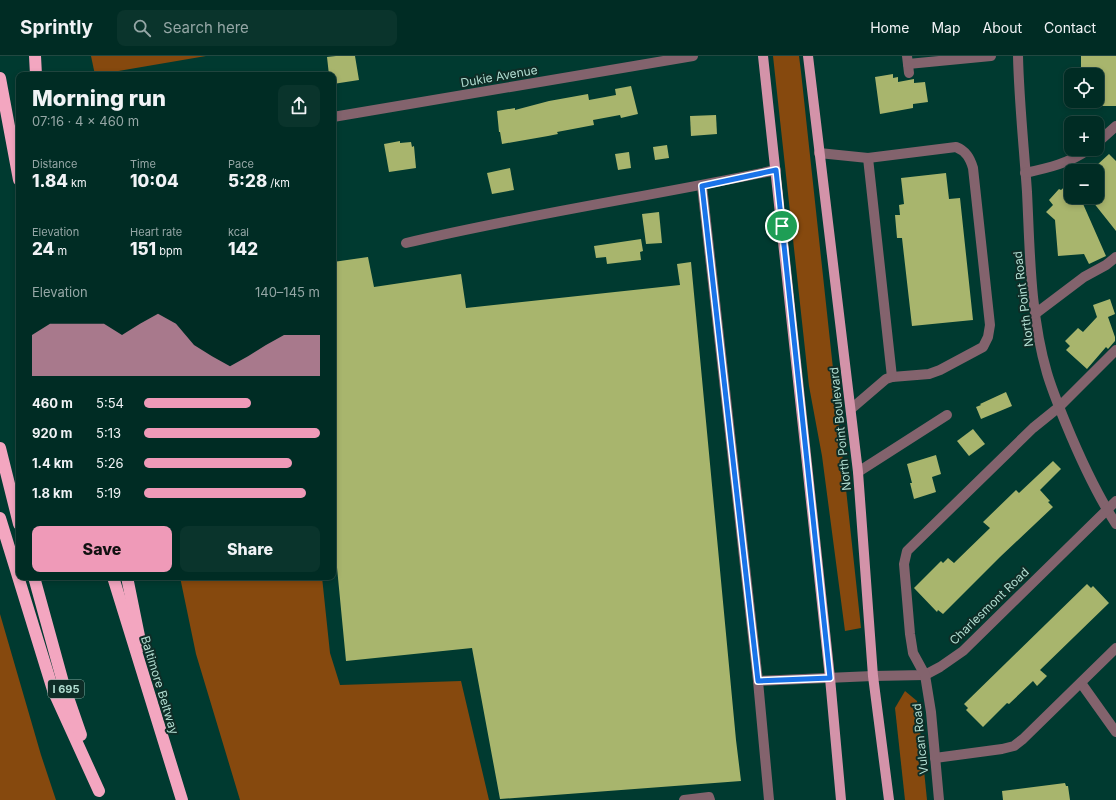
<!DOCTYPE html>
<meta charset="utf-8">
<style>
body{margin:0;font-family:Inter,sans-serif;background:#0a342c;color:#f1f3f6;height:100vh;display:flex;flex-direction:column;font-size:15px;white-space:nowrap}
*{box-sizing:border-box;margin:0}
p{font-size:13px;color:#95a7a6}
.icon{flex:none;width:22px;height:22px;fill:none;stroke:currentColor;stroke-width:2;stroke-linecap:round;stroke-linejoin:round}
.map{position:relative;flex:1;overflow:hidden}
.panel{position:absolute;left:16px;top:16px;width:320px;height:508px;display:flex;flex-direction:column;background:#002c24;border-radius:8px;box-shadow:0 2px 6px #0003,0 0 0 1px #224841}
.panel>*{flex:none}
.fabs{position:absolute;left:1064px;top:12px;display:grid;gap:8px}
.fabs a{display:grid;place-items:center;width:40px;height:40px;border-radius:8px;background:#002c24;box-shadow:0 2px 6px #0003,0 0 0 1px #224841;font-size:20px}
.pin{position:absolute;display:grid;place-items:center;width:34px;height:34px;color:#fff;margin:-17px;border:2px solid #fff;border-radius:50%;box-shadow:0 1px 4px #0007}
.round{display:grid;place-items:center;flex:none;width:42px;height:42px;border-radius:8px;background:#0a342c}
.overview{display:flex;align-items:center;justify-content:space-between;height:68px;padding:0 16px}
h1{font-size:22px;font-weight:800;line-height:30px}
.metrics{display:grid;grid-template-columns:repeat(3,1fr);gap:6px;height:68px;padding:4px 16px}
.metrics div{display:grid;align-content:center}
.metrics b{font-size:17px;font-weight:800}
.metrics small{font-size:11px;font-weight:400}
.metrics p{font-size:11px}
.chart{height:112px;padding:8px 16px}
.chart p{display:flex;justify-content:space-between}
.chart svg{width:100%;height:72px;margin-top:4px;fill:#ef9ab8;opacity:.7}
.action{display:flex;gap:8px;margin-top:auto;padding:8px 16px}
.action a{flex:1;height:46px;border-radius:8px;background:#ef9ab8;color:#111;font-size:16px;font-weight:800;line-height:46px;text-align:center}
.action a+a{background:#0a342c;color:#f1f3f6}
ul{padding:0 16px;list-style:none;font-size:13px}
li{display:grid;grid-template-columns:64px 48px 1fr;align-items:center;height:30px}
li i{height:10px;border-radius:5px;background:#ef9ab8}
header{display:flex;align-items:center;gap:24px;box-sizing:border-box;height:56px;padding:0 20px;background:#002c24;border-bottom:1px solid #224841}
header strong{font-size:19px}
nav{display:flex;gap:22px;margin-inline-start:auto;font-size:14px}
.search{width:280px;height:36px;background:#0a342c;display:flex;align-items:center;gap:10px;box-sizing:border-box;padding:0 14px;border-radius:8px;color:#95a7a6;font-size:15px}
.map>svg:first-child{display:block}
.green{fill:#86490e}
.building{fill:#a8b56d}
.lines{fill:none;stroke-linecap:round;stroke-linejoin:round}
.minor{stroke:#83636d;stroke-width:10}
.major{stroke:#d393a9;stroke-width:10}
.highway{stroke:#f3a6c0;stroke-width:12}
.route-casing{stroke:#fff;stroke-width:8}
.route{stroke:#1a73e8;stroke-width:5}
.labels{text-anchor:middle;dominant-baseline:central;stroke-width:4;stroke-linejoin:round;paint-order:stroke}
.shield{fill:#0e2d27;stroke:#80a89e;stroke-width:1}
.shield-label{font-size:11px;font-weight:bold;fill:#b1ddd1}
.street-label{font-size:12px;fill:#b1ddd1;stroke:#0e2d27}
</style>
<header>
<strong>Sprintly</strong>
<div class="search"><svg class="icon" aria-label="search" viewBox="0 0 24 24"><circle cx="10" cy="10" r="6"/><path d="M15 15l6 6"/></svg>Search here</div>
<nav><a>Home</a><a>Map</a><a>About</a><a>Contact</a></nav>
</header>
<div class="map">
<svg width="1116" height="744" viewBox="0 0 1116 744">
<rect width="100%" height="100%" fill="#003a30"/>
<g class="green">
<path d="M91,0h115l-111,19z"/>
<path d="M773,0h26l2,16 60,556 -16,3 -23,-175 -13,-70z"/>
<path d="M180,521h142l8,76 10,32 121,-4 28,119h-249l-44,-146z"/>
<path d="M0,558l41,141 15,45h-56z"/>
<path d="M905,635l12,10 10,99h-22l-10,-92z"/>
</g>
<g class="building">
<path d="M336,0h19l4,24 -26,4v-9h-4l-2,-18z"/>
<path d="M1081,0h35v50h-19v-32h-7l-1,-5h-8z"/>
<path d="M893,18v4l5,-1v5l16,-3v4l11,-1 3,20 -15,2v4l-33,6 -5,-37z"/>
<path d="M631,30l7,28 -17,4 -1,-3 -27,5 1,5 -37,7 1,2 -10,2 -46,8 -2,-12h-1l-2,-21 18,-3v2l34,-9 39,-7 1,6 27,-5 -1,-6z"/>
<path d="M716,59l1,19 -26,2 -1,-20z"/>
<path d="M400,85v2l11,-1 1,5 2,-1 2,22 -27,4 -5,-28z"/>
<path d="M667,89l2,13 -14,2 -2,-13z"/>
<path d="M629,96l2,16 -13,2 -3,-16z"/>
<path d="M1109,98l7,7v70l-27,-34h8v-32z"/>
<path d="M510,112l4,22 -22,4 -5,-21z"/>
<path d="M946,117l3,26 11,-1 13,122 -61,6 -10,-88h-5l-2,-23h5l-1,-10 5,-1 -3,-26z"/>
<path d="M1071,125v16h9l26,59 -17,8 -5,-10 -26,2 -3,-36 -9,-8 7,-7 -4,-5 10,-11 2,1z"/>
<path d="M659,156l3,31 -16,1 -4,-30z"/>
<path d="M641,183l2,12 -3,1 1,8 -34,4 -1,-7 -10,1 -2,-12z"/>
<path d="M368,201l6,30 87,-13 5,34 214,-23 -3,-21 14,-2 45,478 5,41 -241,18 -28,-151 -126,13 -13,-135v-264z"/>
<path d="M1110,243l5,15 -7,3 7,20v4l-7,8 -2,-2 -19,22 -21,-19 4,-4 -5,-5 13,-13 5,4 14,-15 -4,-12z"/>
<path d="M1006,336l6,14 -31,13 -5,-12 5,-2 -1,-1z"/>
<path d="M973,373l12,15 -16,12 -12,-15z"/>
<path d="M936,399l5,19 -9,3 4,15 -22,7 -4,-16h2l-5,-19z"/>
<path d="M1053,405l8,8 -21,21 10,11 -2,1 5,5 -53,50 -57,57 -5,-4 -1,2 -23,-24 27,-27 2,2 5,-5 6,5 36,-35 -7,-6 33,-32 3,3z"/>
<path d="M1087,528l4,4 2,-2 16,17 -69,67 7,6 -10,10 -4,-5 -24,23 -2,-1 -24,24 -17,-17 2,-2 -4,-4z"/>
<path d="M1065,727l1,3h2l2,14h-67l-1,-9z"/>
</g>
<g class="lines">
<g class="minor">
<path d="M907,0l2,17"/>
<path d="M1018,0c1,45 6,91 9,136 3,60 3,123 20,181 5,17 12,34 19,51 14,34 30,69 50,100"/>
<path d="M908,8l83,-8"/>
<path d="M333,61l360,-61"/>
<path d="M1097,87l19,-17"/>
<path d="M819,97l49,5 88,-11c10,4 14,11 17,21l17,157 -2,12 -5,10 -43,23 -11,4 -37,3 -6,2 -35,30"/>
<path d="M868,102l24,219"/>
<path d="M1025,117c23,-5 45,-10 64,-24"/>
<path d="M702,130l56,495 11,119"/>
<path d="M406,187c122,-29 247,-47 370,-73"/>
<path d="M1035,258l49,-37 22,-12 10,-8"/>
<path d="M858,416l89,-57"/>
<path d="M758,625l115,-5 52,-1 15,-8 23,-16 153,-150"/>
<path d="M1081,627l35,49"/>
<path d="M935,702l67,-9 12,-3 9,-7 93,-91"/>
<path d="M684,744l25,-3 1,3"/>
<path d="M939,744l-8,-88 -6,-37 -12,-22 -3,-19 -6,-70 3,-13 126,-123 26,-21 57,-57"/>
</g>
<g class="major">
<path d="M763,0l67,622 11,122"/>
<path d="M808,0l50,416 15,204 16,124"/>
</g>
<g class="highway">
<path d="M35,0l1,19"/>
<path d="M0,22l19,102"/>
<path d="M0,392l19,76"/>
<path d="M0,462l53,172 46,101"/>
<path d="M34,521l30,109 17,49"/>
<path d="M113,521l69,223"/>
<path d="M127,521l14,69"/>
</g>
</g>
<g class="lines">
<defs>
<path id="route" d="M776,114l54,508 -72,3 -56,-495z"/>
</defs>
<use href="#route" class="route-casing"/>
<use href="#route" class="route"/>
</g>
<g class="labels">
<rect class="shield" x="48" y="624" width="36" height="18" rx="3"/>
<g class="shield-label">
<text x="66" y="633">I 695</text>
</g>
<g class="street-label">
<text transform="translate(499 20) rotate(-10)">Dukie Avenue</text>
<text transform="translate(1023 243) rotate(-97)">North Point Road</text>
<text transform="translate(840 373) rotate(-96)">North Point Boulevard</text>
<text transform="translate(989 550) rotate(-44)">Charlesmont Road</text>
<text transform="translate(160 629) rotate(73)">Baltimore Beltway</text>
<text transform="translate(920 683) rotate(-96)">Vulcan Road</text>
</g>
</g>
</svg>
<div class="fabs">
<a><svg class="icon" aria-label="locate" viewBox="0 0 24 24"><circle cx="12" cy="12" r="6"/><path d="M12 2v4M12 18v4M2 12h4M18 12h4"/></svg></a>
<a>+</a>
<a>−</a>
</div>
<div class="pin" style="left:782px;top:170px;background:#1e9e55"><svg class="icon" aria-label="arrive" viewBox="0 0 24 24"><path d="M6 21V4h12l-3 4 3 4H6"/></svg></div>
<section class="panel">
<div class="overview"><div><h1>Morning run</h1><p>07:16 · 4 × 460 m</p></div><a class="round"><svg class="icon" aria-label="share" viewBox="0 0 24 24"><path d="M12 15V3M7 8l5-5 5 5M5 13v7h14v-7"/></svg></a></div>
<div class="metrics">
<div><p>Distance</p><b>1.84<small> km</small></b></div>
<div><p>Time</p><b>10:04</b></div>
<div><p>Pace</p><b>5:28<small> /km</small></b></div>
</div>
<div class="metrics">
<div><p>Elevation</p><b>24<small> m</small></b></div>
<div><p>Heart rate</p><b>151<small> bpm</small></b></div>
<div><p>kcal</p><b>142</b></div>
</div>
<div class="chart"><p><span>Elevation</span>140–145 m</p>
<svg viewBox="0 0 160 44" preserveAspectRatio="none"><path d="M0 44V19L10 12L20 12L30 12L40 12L50 19L60 12L70 6L80 12L90 25L100 32L110 38L120 32L130 25L140 19L150 19L160 19V44z"/></svg>
</div>
<ul>
<li><b>460 m</b>5:54<i style="width:61%"></i></li>
<li><b>920 m</b>5:13<i style="width:100%"></i></li>
<li><b>1.4 km</b>5:26<i style="width:84%"></i></li>
<li><b>1.8 km</b>5:19<i style="width:92%"></i></li>
</ul>
<div class="action"><a>Save</a><a>Share</a></div>
</section>
</div>
